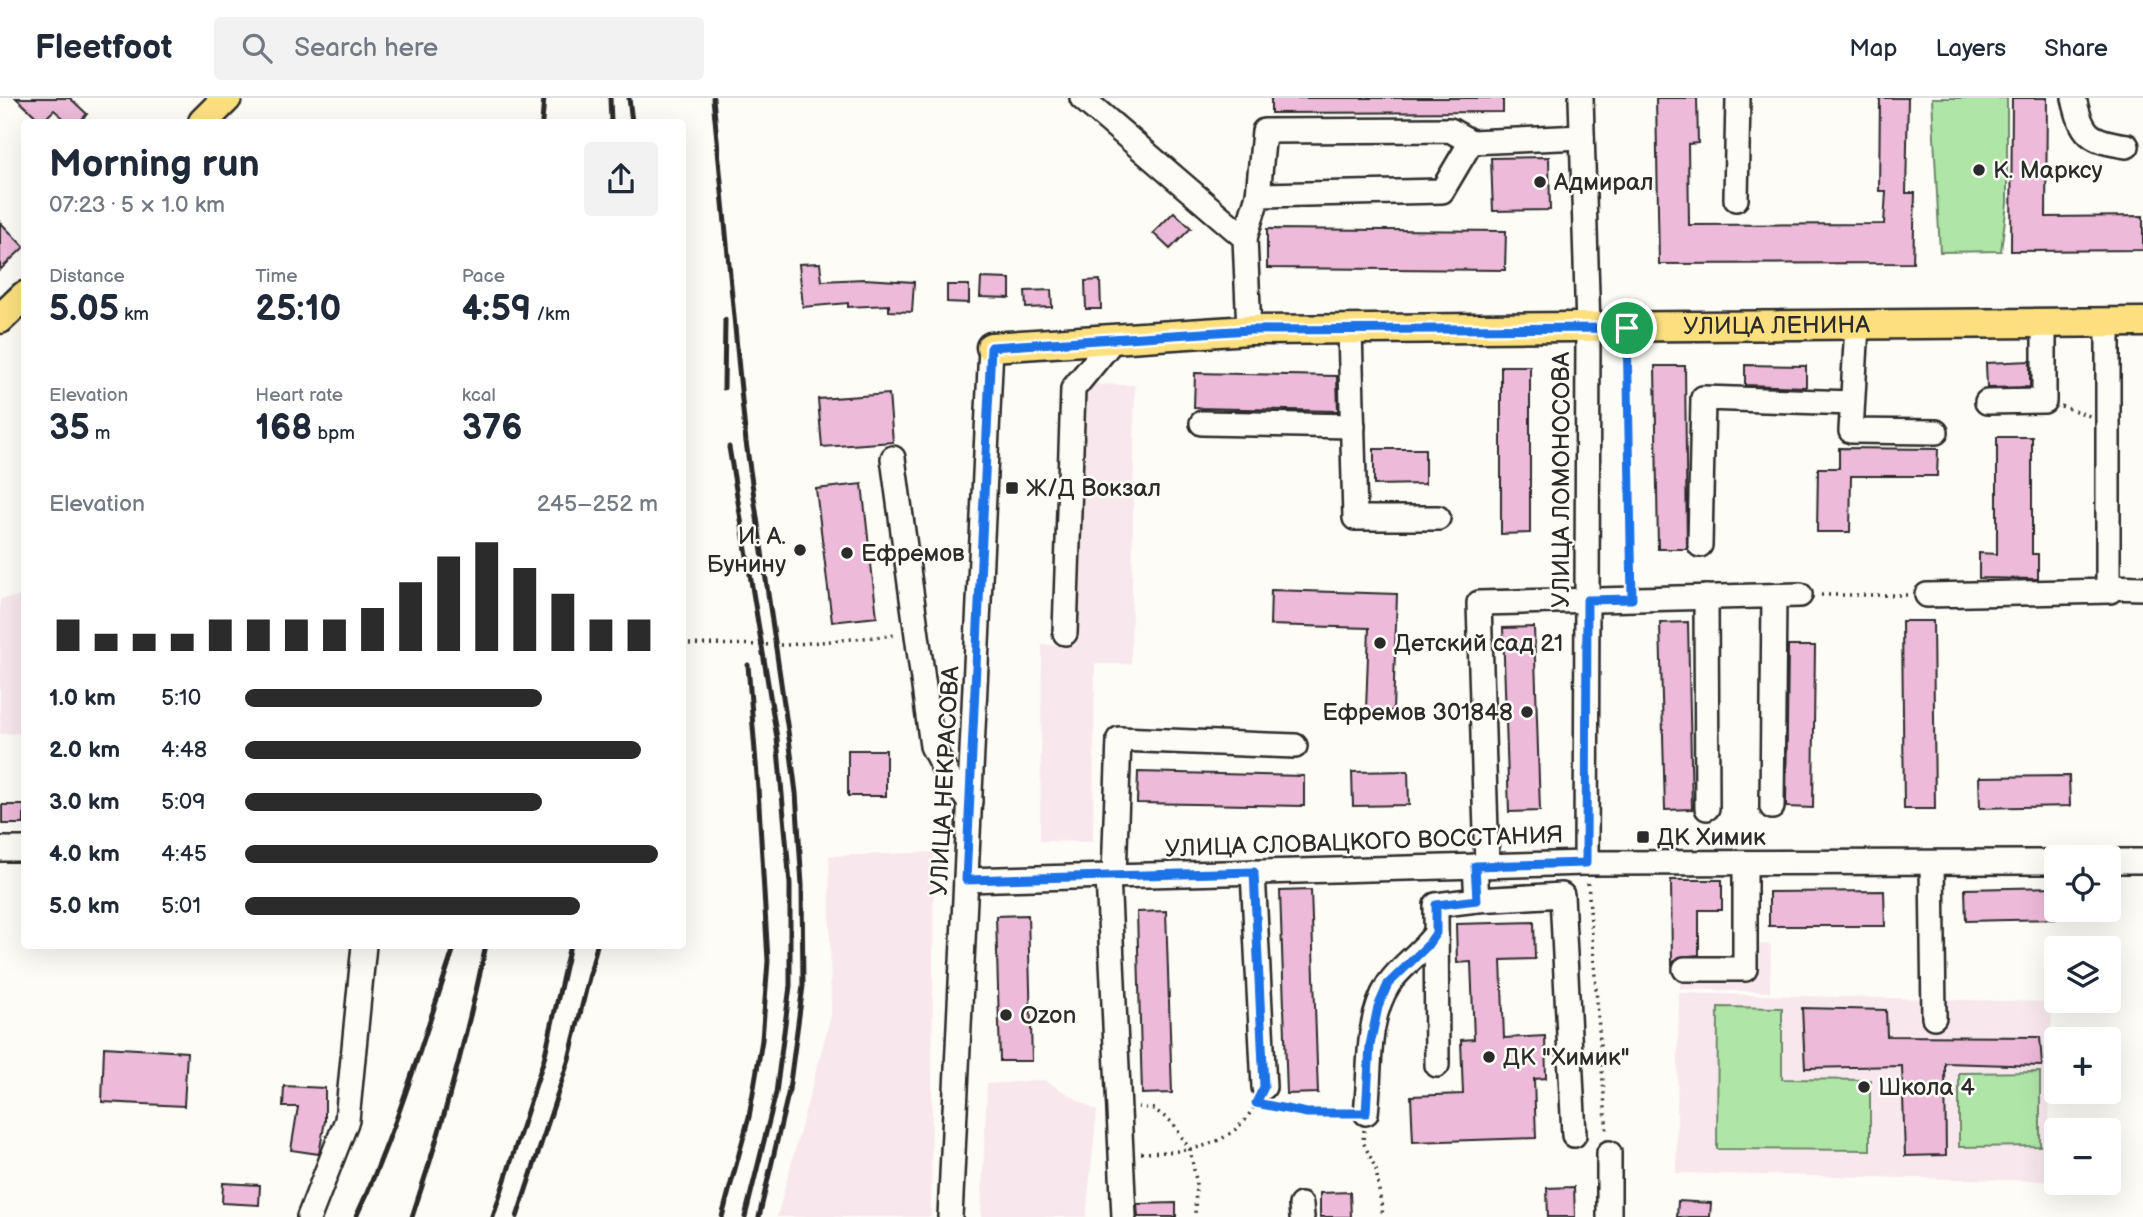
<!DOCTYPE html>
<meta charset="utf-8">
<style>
body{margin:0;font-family:"Balsamiq Sans",sans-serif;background:#f2f2f3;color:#1f2937;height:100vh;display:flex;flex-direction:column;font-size:26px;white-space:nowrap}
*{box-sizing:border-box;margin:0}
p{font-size:23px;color:#747a83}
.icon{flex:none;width:38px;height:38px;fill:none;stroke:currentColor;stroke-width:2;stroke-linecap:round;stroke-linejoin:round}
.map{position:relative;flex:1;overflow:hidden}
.side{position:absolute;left:21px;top:21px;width:665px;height:830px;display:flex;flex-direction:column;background:#fff;border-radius:7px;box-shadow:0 7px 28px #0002}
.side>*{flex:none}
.controls{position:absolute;left:2044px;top:747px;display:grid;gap:14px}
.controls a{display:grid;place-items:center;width:77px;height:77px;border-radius:7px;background:#fff;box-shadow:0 7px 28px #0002;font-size:35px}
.pin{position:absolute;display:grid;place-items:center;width:60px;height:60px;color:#fff;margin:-30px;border:4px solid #fff;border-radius:50%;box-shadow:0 2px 7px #0007}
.round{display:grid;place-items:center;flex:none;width:74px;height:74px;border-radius:7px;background:#f2f2f3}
.headline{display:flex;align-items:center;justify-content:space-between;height:119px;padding:0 28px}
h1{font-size:38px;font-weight:600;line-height:52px}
.stats{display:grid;grid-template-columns:repeat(3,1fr);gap:10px;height:119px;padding:7px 28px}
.stats div{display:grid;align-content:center}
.stats b{font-size:35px;font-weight:600}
.stats small{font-size:19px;font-weight:400}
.stats p{font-size:19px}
.chart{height:196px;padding:14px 28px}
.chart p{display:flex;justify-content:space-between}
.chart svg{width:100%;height:126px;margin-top:7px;stroke:#2b2b2b;stroke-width:6}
ul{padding:0 28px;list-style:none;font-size:23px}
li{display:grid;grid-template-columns:112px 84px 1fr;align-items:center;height:52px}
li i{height:18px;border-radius:9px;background:#2b2b2b}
header{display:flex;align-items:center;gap:42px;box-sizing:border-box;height:98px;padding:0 35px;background:#fff;border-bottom:2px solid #e0e1e3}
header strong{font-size:33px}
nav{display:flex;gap:38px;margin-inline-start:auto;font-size:24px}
.search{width:490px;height:63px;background:#f2f2f3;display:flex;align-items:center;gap:18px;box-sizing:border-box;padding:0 24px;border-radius:7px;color:#747a83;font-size:26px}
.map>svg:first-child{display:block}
.built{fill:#f8e8ee}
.green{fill:#b0e5a8;stroke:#6e886a;stroke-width:2}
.building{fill:#edbad9;stroke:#2b2b2b;stroke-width:2}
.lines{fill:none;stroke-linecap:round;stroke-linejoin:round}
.minor-casing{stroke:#2b2b2b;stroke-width:28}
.major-casing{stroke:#2b2b2b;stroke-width:33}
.path{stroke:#2b2b2b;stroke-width:3.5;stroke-dasharray:2 5;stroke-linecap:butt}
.minor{stroke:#fdfcf7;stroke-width:23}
.major{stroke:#fce080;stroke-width:28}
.rail{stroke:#2b2b2b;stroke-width:5}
.path-bridge{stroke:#2b2b2b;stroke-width:3.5;stroke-dasharray:2 5;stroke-linecap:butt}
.route-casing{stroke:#fff;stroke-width:14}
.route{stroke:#1a73e8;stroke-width:9}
.poi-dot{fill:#2b2b2b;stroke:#fdfcf7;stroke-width:2.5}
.labels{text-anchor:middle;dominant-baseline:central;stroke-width:5;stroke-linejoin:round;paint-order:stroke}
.poi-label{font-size:24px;fill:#2b2b2b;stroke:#fdfcf7;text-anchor:start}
.street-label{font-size:24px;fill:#2b2b2b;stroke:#fdfcf7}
</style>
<header>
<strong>Fleetfoot</strong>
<div class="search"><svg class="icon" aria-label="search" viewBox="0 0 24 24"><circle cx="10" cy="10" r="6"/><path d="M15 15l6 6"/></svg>Search here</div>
<nav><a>Map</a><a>Layers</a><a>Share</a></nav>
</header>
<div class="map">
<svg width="2143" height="1119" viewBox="0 0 2143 1119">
<rect width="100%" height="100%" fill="#fdfcf7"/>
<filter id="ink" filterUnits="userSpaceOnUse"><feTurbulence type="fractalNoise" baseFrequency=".0143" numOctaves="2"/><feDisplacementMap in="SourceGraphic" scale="14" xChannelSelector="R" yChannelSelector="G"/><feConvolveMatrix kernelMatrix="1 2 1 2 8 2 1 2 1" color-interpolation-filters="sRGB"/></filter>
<g filter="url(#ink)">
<g class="built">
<path d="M1079,286l56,1 -4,279h-36l-2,178 -53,-1 2,-196h33z"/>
<path d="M24,498v137l-24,1v-135z"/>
<path d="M934,754l-3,365h-154l54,-202 -2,-159z"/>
<path d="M1758,846l13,1 -1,47 -90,-3v-13l76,2z"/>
<path d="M1679,895l373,9 -4,179 -372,-8z"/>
<path d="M1044,982l53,31 -11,106h-105l6,-133z"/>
</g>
<g class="green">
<path d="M1932,0h75v105l-6,48 -61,1z"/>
<path d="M1718,909l64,1v71l88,1v70l-153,-1z"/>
<path d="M2040,974v74l-81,1v-74z"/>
</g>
<g class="building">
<path d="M16,0h54l17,16 -8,8h-11l-14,-12 -12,12z"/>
<path d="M1271,0h232v14l-232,1z"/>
<path d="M1656,0h41l1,45 -10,1 1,81 195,-1 2,-33h-7l1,-93h28l-2,95h9l-2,70 -254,1z"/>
<path d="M2012,0h35l-1,119 97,-1v34l-132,1z"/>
<path d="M1549,59l1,53 -57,1 -2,-53z"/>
<path d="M1174,114l17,16 -21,21 -17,-16z"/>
<path d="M0,124l24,25 -24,23z"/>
<path d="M1267,131l239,2 -1,39 -238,-2z"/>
<path d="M820,165l2,18 42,-2 50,3 -2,30 -23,-1v-6l-41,2v-4l-45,4 -4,-43z"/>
<path d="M981,180l29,1v19l-30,-1z"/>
<path d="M1100,182l1,29h-15l-1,-28z"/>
<path d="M947,187h22v18l-22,-1z"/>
<path d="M1051,192l1,17 -26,1 -1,-17z"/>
<path d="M2030,263v26l-43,1 -1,-25z"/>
<path d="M1745,267l61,1v21l-61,-2z"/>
<path d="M1501,268h29v167l-29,1z"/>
<path d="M1655,268h30l2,183h-29z"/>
<path d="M1195,275l142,3 1,35 -144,-3z"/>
<path d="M889,296l4,48 -71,5 -4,-48z"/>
<path d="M1997,339h35v117h6v25l-59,-1v-25l18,1z"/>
<path d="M1839,350l99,1 -1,27h-86l-1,56h-33l1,-64h21z"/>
<path d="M1374,351h51v35l-51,1z"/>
<path d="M862,386l15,133 -45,5 -16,-133z"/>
<path d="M1271,492l126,4 -4,117 -27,-1 3,-82 -99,-3z"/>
<path d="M1902,523h31l2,188h-31z"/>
<path d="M1688,524l4,187 -27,1 -5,-187z"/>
<path d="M1534,529l6,184 -31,1 -6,-184z"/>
<path d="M1788,548h27l-2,162 -27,-1z"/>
<rect x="848" y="652" width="38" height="46"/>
<path d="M1408,673l1,34 -56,1 -1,-34z"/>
<path d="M1138,674l166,4v30l-167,-3z"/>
<path d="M2069,678l1,30 -90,2 -1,-31z"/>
<rect x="2" y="707" width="22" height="19"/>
<path d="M1671,782h51v30h-23v45l-20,2 -7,7z"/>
<path d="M2056,789v32l-90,2 -1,-32z"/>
<path d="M1311,792l7,203 -31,1 -7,-203z"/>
<path d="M1884,793l1,35h-116v-34z"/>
<path d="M1166,813l6,182 -30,1 -5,-182z"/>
<path d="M1028,817l4,146h-32l-4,-145z"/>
<path d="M1534,824l1,37 -34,1 3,78 41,-2 1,42 -12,1 2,59 -123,4 -2,-46 52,-2 -2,-54 13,-1 -3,-77 -14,1 -1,-39z"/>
<path d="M1802,910l84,2 1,26 153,1 2,29 -97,-3 1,92 -41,1 -3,-90 -97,2z"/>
<path d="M104,949l83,5 -3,54 -82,-4z"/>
<path d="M284,988l41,2v33l-6,33 -28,-4 7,-43h-15z"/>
<path d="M223,1085l37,2 -1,20 -37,-2z"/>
<path d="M1574,1089l1,30h-27l-1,-29z"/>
<path d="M1350,1094l1,25h-31v-24z"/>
<path d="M1678,1103l33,2 -1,14h-33z"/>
<path d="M1176,1105v14h-38l-1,-13z"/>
</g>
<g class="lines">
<defs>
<g id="minor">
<path d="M1082,0l163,140 4,92"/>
<path d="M1581,0l7,230 -2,535"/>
<path d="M2074,0c8,37 15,43 53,48"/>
<path d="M1258,97l6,-64 186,-1 21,12"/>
<path d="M1736,101l2,-101"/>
<path d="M1245,140l13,-43 184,-4 29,-49 111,-5"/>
<path d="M1857,227l-6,106 85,1"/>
<path d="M1350,232l5,188h83"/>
<path d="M1987,304l57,-1v-78"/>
<path d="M1202,325l151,3"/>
<path d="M893,360l39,288 18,34 20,21"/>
<path d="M1700,447l3,-147 149,5"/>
<path d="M2108,489v-264"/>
<path d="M1927,497l183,-4 -2,-4 35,1"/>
<path d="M1706,499l1,211"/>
<path d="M1065,535l8,-244 41,-50"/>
<path d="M1772,709l2,-211"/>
<path d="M0,751h24"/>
<path d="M2109,763h34"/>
<path d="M1932,765l2,154"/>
<path d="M1487,767l-8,-262 321,-8"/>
<path d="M1475,768l2,34 85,-5 12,240"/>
<path d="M1253,774l11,215"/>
<path d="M1114,777l5,-136 176,7"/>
<path d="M1108,778l16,341"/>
<path d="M966,782l620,-17 470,-1"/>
<path d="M1685,871h60v-106"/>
<path d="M1437,967l-1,-160 41,-5"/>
<path d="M1366,1015c5,-41 -1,-91 22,-128 11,-18 35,-33 48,-52"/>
<path d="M1609,1055v64"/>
<path d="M1301,1107l1,12"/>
<path d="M309,1119l38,-97 17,-175"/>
<path d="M950,1119l41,-870"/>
</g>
<g id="major">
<path d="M203,24l24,-24"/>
<path d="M0,221l24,-23"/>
<path id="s1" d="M991,249l258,-17 894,-8"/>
</g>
</defs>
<use href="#minor" class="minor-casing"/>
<use href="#major" class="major-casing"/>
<g class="path">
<path d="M1627,249l4,234"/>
<path d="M2061,308l29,10"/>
<path d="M1821,497h86"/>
<path d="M787,547l110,-10"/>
<path d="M1588,785l19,251"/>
<path d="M1272,1008l35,7h41"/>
<path d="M1138,1009l16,2 19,14 17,27 6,30 -1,37"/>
<path d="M1364,1032l-1,12 13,27 7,48"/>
<path d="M1141,1055c46,-1 90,-4 114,-48"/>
</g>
<use href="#minor" class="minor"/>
<use href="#major" class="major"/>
<g class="rail">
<path d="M610,0l1,24"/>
<path d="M629,0l3,24"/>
<path d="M713,0l33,344 43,296 7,55 6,92 1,101 -14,104 -30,127"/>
<path d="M542,24l2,-24"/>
<path d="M724,290l1,-68"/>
<path d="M729,349l48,291 13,146v102l-14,107 -31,124"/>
<path d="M356,1119c41,-87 68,-181 99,-272"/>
<path d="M412,1119c30,-89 55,-180 74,-272"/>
<path d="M493,1119l51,-158 26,-114"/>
<path d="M517,1119l52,-158 28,-114"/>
<path d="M722,1119l27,-100 13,-77 6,-79 -10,-173 -10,-123"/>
</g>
<path class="path-bridge" d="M682,546l105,1"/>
</g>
</g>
<g class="lines" filter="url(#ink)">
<defs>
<path id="route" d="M1627,230l5,271 -45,1 -1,263 -111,3 2,34 -41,5v28l-9,13 -39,38 -10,23 -8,38 -4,68h-59l-51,-10 8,-16 -10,-215 -288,8 25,-533 258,-17z"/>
</defs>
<use href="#route" class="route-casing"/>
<use href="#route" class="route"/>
</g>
<g class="poi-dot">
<circle cx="1979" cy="72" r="7"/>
<circle cx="1540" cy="84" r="7"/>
<rect x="1005" y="383" width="14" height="14" rx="3.5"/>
<circle cx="800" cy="452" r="7"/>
<circle cx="847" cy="455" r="7"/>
<circle cx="1380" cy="545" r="7"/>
<circle cx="1527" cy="614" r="7"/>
<rect x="1636" y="732" width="14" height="14" rx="3.5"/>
<circle cx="1006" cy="917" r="7"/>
<circle cx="1489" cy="959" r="7"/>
<circle cx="1864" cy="989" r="7"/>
</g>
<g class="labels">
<g class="poi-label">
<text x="1993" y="72">К. Марксу</text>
<text x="1554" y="84">Адмирал</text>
<text x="1026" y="390">Ж/Д Вокзал</text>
<text x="786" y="438" text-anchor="end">И. А.<tspan x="786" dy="28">Бунину</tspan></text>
<text x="861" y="455">Ефремов</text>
<text x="1394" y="545">Детский сад 21</text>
<text x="1513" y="614" text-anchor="end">Ефремов 301848</text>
<text x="1657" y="739">ДК Химик</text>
<text x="1020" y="917">Ozon</text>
<text x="1503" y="959">ДК "Химик"</text>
<text x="1878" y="989">Школа 4</text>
</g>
<g class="street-label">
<text stroke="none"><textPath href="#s1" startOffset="786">УЛИЦА ЛЕНИНА</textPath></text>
<text transform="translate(1561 382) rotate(-90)">УЛИЦА ЛОМОНОСОВА</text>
<text transform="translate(945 683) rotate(-87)">УЛИЦА НЕКРАСОВА</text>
<text transform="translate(1364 744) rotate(-2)">УЛИЦА СЛОВАЦКОГО ВОССТАНИЯ</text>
</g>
</g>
</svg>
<div class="controls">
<a><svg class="icon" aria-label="locate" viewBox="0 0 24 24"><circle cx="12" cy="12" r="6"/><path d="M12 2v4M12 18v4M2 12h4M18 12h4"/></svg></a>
<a><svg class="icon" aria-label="layers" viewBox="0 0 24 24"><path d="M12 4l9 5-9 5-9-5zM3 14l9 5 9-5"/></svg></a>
<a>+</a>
<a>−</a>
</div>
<div class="pin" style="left:1627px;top:230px;background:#1e9e55"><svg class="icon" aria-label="arrive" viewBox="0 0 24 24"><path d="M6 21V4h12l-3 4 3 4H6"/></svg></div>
<section class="side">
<div class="headline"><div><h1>Morning run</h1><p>07:23 · 5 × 1.0 km</p></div><a class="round"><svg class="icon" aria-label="share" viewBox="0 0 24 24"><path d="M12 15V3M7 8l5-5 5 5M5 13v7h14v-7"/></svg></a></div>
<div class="stats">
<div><p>Distance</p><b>5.05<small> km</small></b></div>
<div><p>Time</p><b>25:10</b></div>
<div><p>Pace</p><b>4:59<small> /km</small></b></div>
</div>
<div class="stats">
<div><p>Elevation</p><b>35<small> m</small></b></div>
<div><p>Heart rate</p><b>168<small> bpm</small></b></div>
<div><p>kcal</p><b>376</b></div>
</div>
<div class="chart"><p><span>Elevation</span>245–252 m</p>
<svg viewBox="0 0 160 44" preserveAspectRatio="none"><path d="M5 44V33M15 44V38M25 44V38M35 44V38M45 44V33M55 44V33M65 44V33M75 44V33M85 44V29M95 44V20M105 44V11M115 44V6M125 44V15M135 44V24M145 44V33M155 44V33"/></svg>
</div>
<ul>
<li><b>1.0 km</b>5:10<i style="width:72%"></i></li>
<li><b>2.0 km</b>4:48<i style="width:96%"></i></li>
<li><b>3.0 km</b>5:09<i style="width:72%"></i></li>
<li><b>4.0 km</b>4:45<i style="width:100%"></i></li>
<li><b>5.0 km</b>5:01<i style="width:81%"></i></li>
</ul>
</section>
</div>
